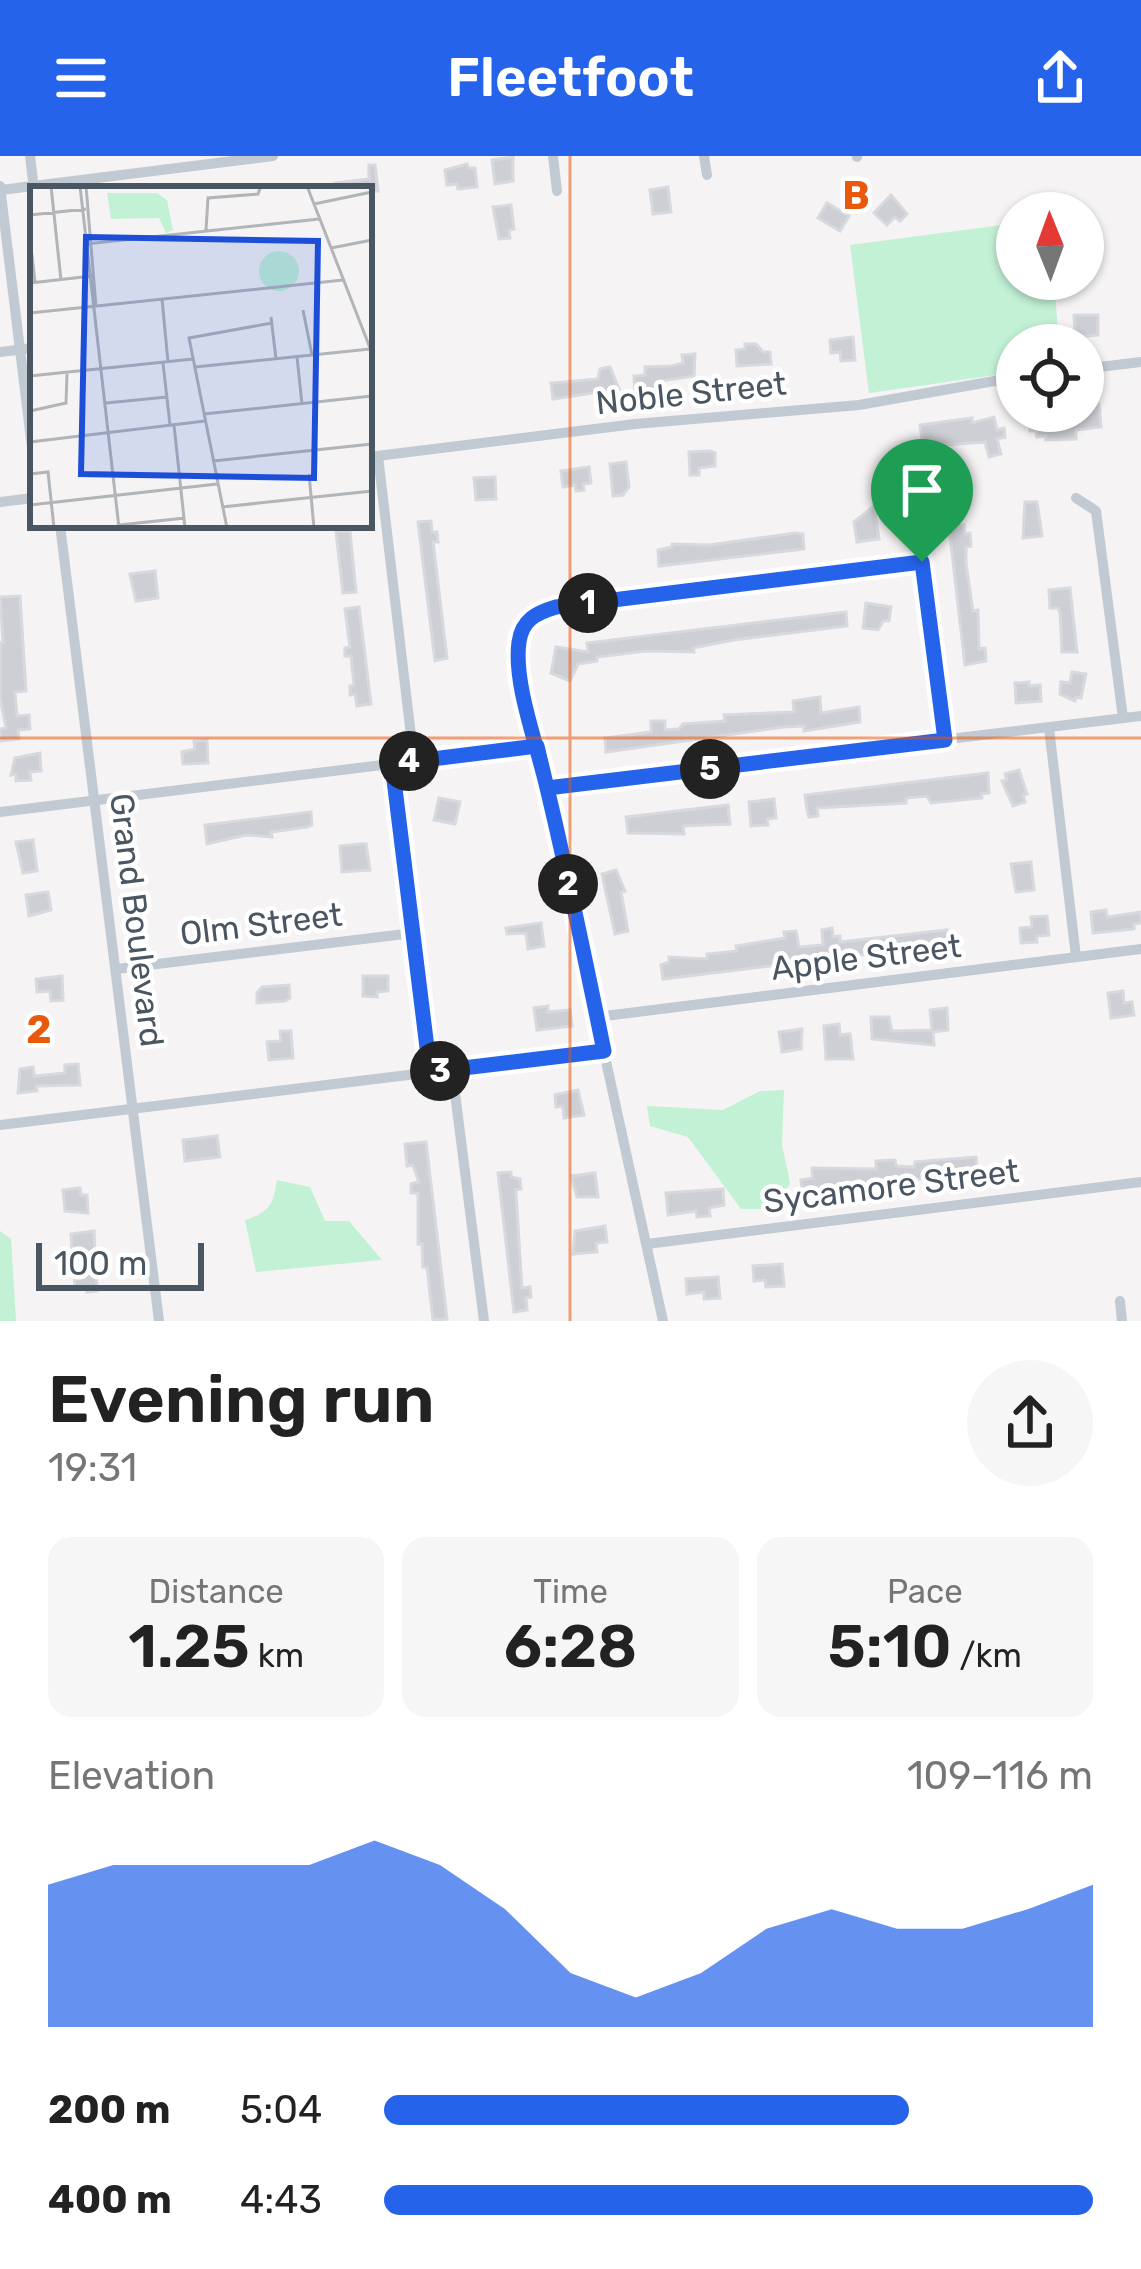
<!DOCTYPE html>
<meta charset="utf-8">
<style>
body{margin:0;font-family:Rubik,sans-serif;background:#f6f6f6;color:#222;height:100vh;display:flex;flex-direction:column;font-size:45px;white-space:nowrap}
*{box-sizing:border-box;margin:0}
p{font-size:39px;color:#767676}
.icon{flex:none;width:66px;height:66px;fill:none;stroke:currentColor;stroke-width:2;stroke-linecap:round;stroke-linejoin:round}
.map{position:relative;height:1165px;overflow:hidden}
.drawer{display:flex;flex-direction:column;background:#fff;flex:1}
.drawer>*{flex:none}
.needle{width:78px;rotate:359deg}
.controls{position:absolute;left:996px;top:36px;display:grid;gap:24px}
.controls a{display:grid;place-items:center;width:108px;height:108px;border-radius:50%;background:#fff;box-shadow:0 3px 9px #0004;font-size:60px}
.scale{position:absolute;left:36px;bottom:30px;width:168px;box-sizing:border-box;padding-left:12px;border:6px solid #4a5661;border-top:0;font-size:33px;line-height:42px;white-space:nowrap;color:#4a5661;-webkit-text-stroke:9px #fff;paint-order:stroke}
.pin{position:absolute;display:grid;place-items:center;width:102px;height:102px;color:#fff;margin:-123px -51px;border-radius:50% 50% 50% 0;rotate:-45deg;box-shadow:0 0 12px #0007}
.pin .icon{rotate:45deg}
.km{position:absolute;width:60px;height:60px;margin:-30px;border-radius:50%;background:#222;color:#fff;font-size:33px;line-height:60px;text-align:center}
.round{display:grid;place-items:center;flex:none;width:126px;height:126px;border-radius:63px;background:#f6f6f6}
.summary{display:flex;align-items:center;justify-content:space-between;height:204px;padding:0 48px}
h1{font-size:66px;font-weight:600;line-height:90px}
.metrics{display:grid;grid-template-columns:repeat(3,1fr);gap:18px;height:204px;padding:12px 48px}
.metrics div{display:grid;align-content:center;border-radius:24px;background:#f6f6f6;text-align:center}
.metrics b{font-size:60px;font-weight:600}
.metrics small{font-size:33px;font-weight:400}
.metrics p{font-size:33px}
.chart{height:336px;padding:24px 48px}
.chart p{display:flex;justify-content:space-between}
.chart svg{width:100%;height:216px;margin-top:12px;fill:#2563eb;opacity:.7}
ul{padding:0 48px;list-style:none;font-size:39px}
li{display:grid;grid-template-columns:192px 144px 1fr;align-items:center;height:90px}
li i{height:30px;border-radius:15px;background:#2563eb}
header{display:flex;justify-content:space-between;align-items:center;height:156px;padding:0 48px;background:#2563eb;color:#fff;font-size:54px;font-weight:600}
.map>svg:first-child{display:block}
.green{fill:#c3f1d5}
.building{fill:#cdcfd5;stroke:#d7d9de;stroke-width:3}
.lines{fill:none;stroke-linecap:round;stroke-linejoin:round}
.minor{stroke:#c1cad2;stroke-width:10}
.route-casing{stroke:#fff;stroke-width:24}
.route{stroke:#2563eb;stroke-width:15}
.grid{fill:none;stroke:#e8590c;stroke-width:3;stroke-opacity:0.55}
.labels{text-anchor:middle;dominant-baseline:central;stroke-width:9;stroke-linejoin:round;paint-order:stroke}
.street-label{font-size:33px;fill:#4a5661;stroke:#fff}
.inset-road{fill:none;stroke:#b1b4b9;stroke-width:3}
.view{fill:#1d4ed8;fill-opacity:0.15;stroke:#1d4ed8;stroke-width:6}
.inset-edge{fill:none;stroke:#4a5661;stroke-width:6}
.grid-label{font-size:39px;text-anchor:middle;font-weight:bold;fill:#e8590c;stroke:#fff;stroke-width:9;stroke-linejoin:round;paint-order:stroke}
</style>
<header><svg class="icon" aria-label="menu" viewBox="0 0 24 24"><path d="M4 6h16M4 12h16M4 18h16"/></svg>Fleetfoot<svg class="icon" aria-label="share" viewBox="0 0 24 24"><path d="M12 15V3M7 8l5-5 5 5M5 13v7h14v-7"/></svg></header>
<div class="map">
<svg width="1141" height="1165" viewBox="0 0 1141 1165">
<rect width="100%" height="100%" fill="#f5f3f3"/>
<g class="green">
<path d="M1017,67v56h37l5,66h-42v27l-148,21 -19,-148z"/>
<path d="M784,934l-2,55 8,38 -13,26h-36l-53,-72 -38,-11 -3,-20 76,4 37,-19z"/>
<path d="M277,1024l33,7 15,34h24l33,39 -126,12 -11,-52c25,-8 28,-15 32,-40z"/>
<path d="M0,1075l11,8 5,82h-16z"/>
</g>
<g class="building">
<path d="M513,1v24l-18,3 -3,-24z"/>
<path d="M467,8l1,4h7l2,19 -19,2 -1,-5 -10,1 -2,-15z"/>
<path d="M369,9h6l3,26 -43,-2v-6l34,-4z"/>
<path d="M668,31l3,25 -18,2 -3,-24z"/>
<path d="M891,39l16,19 -7,7 -5,-4 -8,8 -13,-12z"/>
<path d="M827,47l22,13 -9,15 -22,-13z"/>
<path d="M511,49l3,24 -5,1 1,8 -11,1 -6,-32z"/>
<path d="M1074,159h24v20l-23,2z"/>
<path d="M853,181l2,23 -14,1 -1,-9 -9,1 -1,-13z"/>
<path d="M745,188h11l7,8h7l1,12 -34,2 -1,-16 9,-1z"/>
<path d="M695,198l-1,22 -34,5v11l-25,1 -1,-17 11,-1v-8l26,-1 12,-3 -1,-8z"/>
<path d="M610,211l9,22 -66,10 -2,-16 47,-4 2,-10z"/>
<path d="M1099,248l2,23 -25,3v9l-30,1v-4l-9,1 -1,-6h-6l-1,-17 55,-3v-6z"/>
<path d="M994,261l3,13 7,-2 1,9 -8,2 4,15 -12,3 -4,-15 -40,3v6l-16,2 -1,-6 -5,1 -3,-23 52,-7v5z"/>
<path d="M710,295l5,2v13l-16,2v7h-9l-1,-23z"/>
<path d="M626,306l3,25 -6,8 -10,1 -3,-32z"/>
<path d="M589,311l2,16 -8,1 1,6 -8,1 -1,-6 -12,2 -2,-16z"/>
<path d="M495,321l1,22 -20,1 -2,-22z"/>
<path d="M1025,346h12l5,34 -19,2z"/>
<path d="M874,350l5,33 -22,3 -3,-20z"/>
<path d="M431,365l1,11h5l1,10h-5l14,116 -12,3 -17,-139z"/>
<path d="M964,369l1,9 5,-1 1,13 -5,1v17l7,47 5,-1 1,39 6,-1 1,13 -21,4 -16,-138z"/>
<path d="M350,375l6,61 -13,1 -7,-61z"/>
<path d="M795,377l8,1 1,15 -145,17 -1,-16 14,-3v-3l38,1z"/>
<path d="M155,415l3,27 -22,3 -6,-27z"/>
<path d="M1070,432l7,64h-15l-2,-40 -2,-4h-8l-1,-18z"/>
<path d="M20,440l6,95 -11,1 2,24 12,-1 1,14 -12,1 1,9 -19,2v-12l6,-1 -6,-30v-55l3,-1 -3,-45z"/>
<path d="M866,447l25,4 -2,14h-6l-5,9 -15,-2z"/>
<path d="M359,451l12,97 -14,2 -2,-12 -5,1v-9l4,-1 -3,-29h-6v-8l5,-1 -5,-38z"/>
<path d="M846,456l1,14 -114,14 -40,8 1,4 -48,-1 -49,6v4l-19,3 -8,17 -19,-8 5,-26 32,5 -1,-9z"/>
<path d="M1072,516l14,2 -5,24 -5,-1 -1,4 -15,-7 1,-12 9,1z"/>
<path d="M1029,526v4l11,-1 1,16 -25,2 -1,-20z"/>
<path d="M820,541l1,16 38,-6 1,15 -56,9v-5l-20,1 -178,25 -1,-14 46,-6v-11h14v9l14,-1 4,-5 42,-3 -1,-6 70,-3 -1,-11z"/>
<path d="M207,584l1,23 -25,1 -1,-12 13,-3 -1,-8z"/>
<path d="M40,597l1,18 -11,1 1,8 -15,1v-7l-5,1 4,-17z"/>
<path d="M1019,614l8,24 -4,1 2,7 -12,4 -11,-25 5,-1 -2,-6z"/>
<path d="M988,617l1,20 -8,1 1,4 -51,5 -4,-7 -21,2v5l-89,5 1,8 -9,1 -2,-7 -2,-15z"/>
<path d="M439,642l21,4 -5,22 -21,-4z"/>
<path d="M774,643l2,19 -9,1 1,6 -17,1 -2,-24z"/>
<path d="M728,649l2,19 -47,2 1,8 -56,-1 -2,-16z"/>
<path d="M311,656l1,13 -5,2 -36,5 1,5 -26,-2 -39,9 -2,-19z"/>
<path d="M33,684l4,31 -14,2 -7,-31z"/>
<path d="M360,688h6l4,26 -28,2 -2,-26z"/>
<path d="M1031,706l3,28 -18,2 -5,-28z"/>
<path d="M616,714l9,21 -4,1 7,39 -13,3 -13,-60z"/>
<path d="M48,736l3,18 -22,6 -3,-21z"/>
<path d="M1106,754l1,7 34,-5v11l-7,1v5l-41,4 -2,-21z"/>
<path d="M1047,760l2,19 -13,1 1,6 -16,1 -1,-15 12,-1 -1,-10z"/>
<path d="M541,767l3,23 -16,3 -2,-16 -19,1 -1,-6z"/>
<path d="M832,772l1,9 7,-1v6l107,-12 2,14 -286,35 -2,-14 8,-3v-5l38,2v-5l30,-3 -1,-5 49,-8 -1,-6 12,-1 3,16 24,-2 -1,-15z"/>
<path d="M62,820l1,24 -12,1 -1,-10 -13,1 -1,-13z"/>
<path d="M363,820h25v15l-11,1v5l-14,-1z"/>
<path d="M289,829l1,13 -5,3 -28,2v-10l5,-6z"/>
<path d="M1123,835l1,12 8,-1 2,13 -23,3 -3,-25z"/>
<path d="M548,850v6l22,-2 2,16 -35,4 -3,-22z"/>
<path d="M947,852l1,22 -15,2 1,13 -62,-6 -1,-22h18l3,14 40,-1 -2,-20z"/>
<path d="M839,868l1,11 10,-1 3,25h-27l-2,-33z"/>
<path d="M802,873l-1,20 -19,3 -3,-20z"/>
<path d="M280,875h11l2,27 -24,2 -2,-18 14,-1z"/>
<path d="M78,908l2,21 -44,1 1,5 -19,2 2,-24 13,-2 1,9 31,-3v-8z"/>
<path d="M578,934l6,25 -20,3 -1,-12 -7,1 -1,-12z"/>
<path d="M217,980l3,21 -35,4 -2,-21z"/>
<path d="M426,986l21,177 -14,1 -6,-53h-4l-1,-23h-4v-51h-7v-9l8,-2 -6,-17 -6,1 -2,-22z"/>
<path d="M976,1001l1,15 -154,19 1,4 -19,2 -3,-6 -1,-11 12,-2 -1,-10 64,1v-8l19,-1 1,6 18,1 1,-5z"/>
<path d="M511,1016v5l9,2 1,10 -5,1v4l6,94 8,-1 1,10 -5,1 1,12 -13,2 -16,-139z"/>
<path d="M595,1017l3,24h-21l-6,-21z"/>
<path d="M80,1032l1,7h6l1,18 -23,-2 -2,-21z"/>
<path d="M723,1033l1,16 -15,3 1,8 -13,1 -1,-6 -28,4 -2,-22z"/>
<path d="M605,1070l2,16 -11,1 1,9 -24,2 2,-23z"/>
<path d="M94,1075l3,60 -10,1v-4l-12,1 -1,-15h12l-1,-19 -4,1 -1,-7h-8l-1,-15z"/>
<path d="M782,1108l2,22 -18,1 -1,-7 -11,1 -1,-15z"/>
<path d="M718,1121l2,21 -16,1v-7l-17,2 -1,-15z"/>
</g>
<g class="lines">
<g class="minor">
<path d="M30,0l4,33"/>
<path d="M553,0l4,35"/>
<path d="M704,0l3,19"/>
<path d="M857,0v1"/>
<path d="M0,30l33,270"/>
<path d="M1,34l272,-34"/>
<path d="M0,196l33,-4"/>
<path d="M1083,213l58,-7"/>
<path d="M378,300l36,305"/>
<path d="M369,301l266,-33 224,-19 158,-28"/>
<path d="M1076,342l20,13 27,207"/>
<path d="M0,346l33,-4"/>
<path d="M60,369l99,796"/>
<path d="M919,378l26,206"/>
<path d="M1049,572l27,229"/>
<path d="M392,608l39,309"/>
<path d="M547,631l594,-71"/>
<path d="M0,656l537,-66"/>
<path d="M116,813l297,-36"/>
<path d="M597,861l544,-68"/>
<path d="M452,914l32,251"/>
<path d="M0,969l604,-74"/>
<path d="M647,1088l494,-62"/>
<path d="M1120,1145l2,20"/>
<path d="M663,1165l-144,-656c0,-32 5,-48 37,-58l366,-44"/>
</g>
</g>
<g class="lines">
<defs>
<path id="route" d="M922,406l-366,45c-20,6 -34,13 -37,35 -6,41 19,105 28,146 21,87 39,175 57,263l-174,21 -38,-308 145,-18 10,42 398,-48 -23,-178"/>
</defs>
<use href="#route" class="route-casing"/>
<use href="#route" class="route"/>
</g>
<path class="grid" d="M570,0v1165M0,582h1141"/>
<g class="labels">
<g class="street-label">
<text transform="translate(691 237) rotate(-6)">Noble Street</text>
<text transform="translate(137 764) rotate(83)">Grand Boulevard</text>
<text transform="translate(261 768) rotate(-7)">Olm Street</text>
<text transform="translate(866 801) rotate(-7)">Apple Street</text>
<text transform="translate(891 1030) rotate(-7)">Sycamore Street</text>
</g>
</g>
<g transform="translate(30 30)">
<rect width="342" height="342" fill="#f5f3f3"/>
<path d="M77,7h50l10,7 6,30 -7,3 -7,-15 -48,1zM229 85a20 20 0 1 1 40 0a20 20 0 1 1-40 0Z" fill="#c3f1d5"/>
<path class="inset-road" d="M21,0l10,94M50,0l39,342M56,0l10,120M277,0l65,167M284,18l58,-12M0,29l56,-6M176,44l2,-32 50,-4 3,-8M0,53l5,43M56,58l233,-25M301,62l41,-8M0,97l62,-7M132,113l6,63M273,124l9,45M0,127l313,-33M241,131l5,42M267,171l5,47M133,177l7,62M165,181l175,-18M0,190l163,-17M76,217l61,-6M0,225l36,-8 1,-29M174,228l168,-18M144,239l11,103M0,256l175,-21M183,275l159,-17M0,288l18,-2 6,56M279,288l5,54M0,319l187,-21M192,321l150,-16M89,339l66,-7M197,342l-38,-190 83,-15"/>
<path class="view" d="M56,51l232,4 -4,237 -233,-4z"/>
<rect width="342" height="342" class="inset-edge"/>
</g>
<g class="grid-label">
<text x="856" y="53">B</text>
<text x="39" y="887">2</text>
</g>
</svg>
<div class="controls">
<a><svg class="needle" viewBox="-14 -14 28 28"><path d="M0-13l5 13h-10z" fill="#e53935"/><path d="M0 13l5-13h-10z" fill="#767676"/></svg></a>
<a><svg class="icon" aria-label="locate" viewBox="0 0 24 24"><circle cx="12" cy="12" r="6"/><path d="M12 2v4M12 18v4M2 12h4M18 12h4"/></svg></a>
</div>
<div class="scale">100 m</div>
<div class="pin" style="left:922px;top:406px;background:#1e9e55"><svg class="icon" aria-label="arrive" viewBox="0 0 24 24"><path d="M6 21V4h12l-3 4 3 4H6"/></svg></div>
<b class="km" style="left:588px;top:447px">1</b>
<b class="km" style="left:568px;top:728px">2</b>
<b class="km" style="left:440px;top:915px">3</b>
<b class="km" style="left:409px;top:605px">4</b>
<b class="km" style="left:710px;top:613px">5</b>
</div>
<section class="drawer">
<div class="summary"><div><h1>Evening run</h1><p>19:31</p></div><a class="round"><svg class="icon" aria-label="share" viewBox="0 0 24 24"><path d="M12 15V3M7 8l5-5 5 5M5 13v7h14v-7"/></svg></a></div>
<div class="metrics">
<div><p>Distance</p><b>1.25<small> km</small></b></div>
<div><p>Time</p><b>6:28</b></div>
<div><p>Pace</p><b>5:10<small> /km</small></b></div>
</div>
<div class="chart"><p><span>Elevation</span>109–116 m</p>
<svg viewBox="0 0 160 44" preserveAspectRatio="none"><path d="M0 44V15L10 11L20 11L30 11L40 11L50 6L60 11L70 20L80 33L90 38L100 33L110 24L120 20L130 24L140 24L150 20L160 15V44z"/></svg>
</div>
<ul>
<li><b>200 m</b>5:04<i style="width:74%"></i></li>
<li><b>400 m</b>4:43<i style="width:100%"></i></li>
</ul>
</section>
